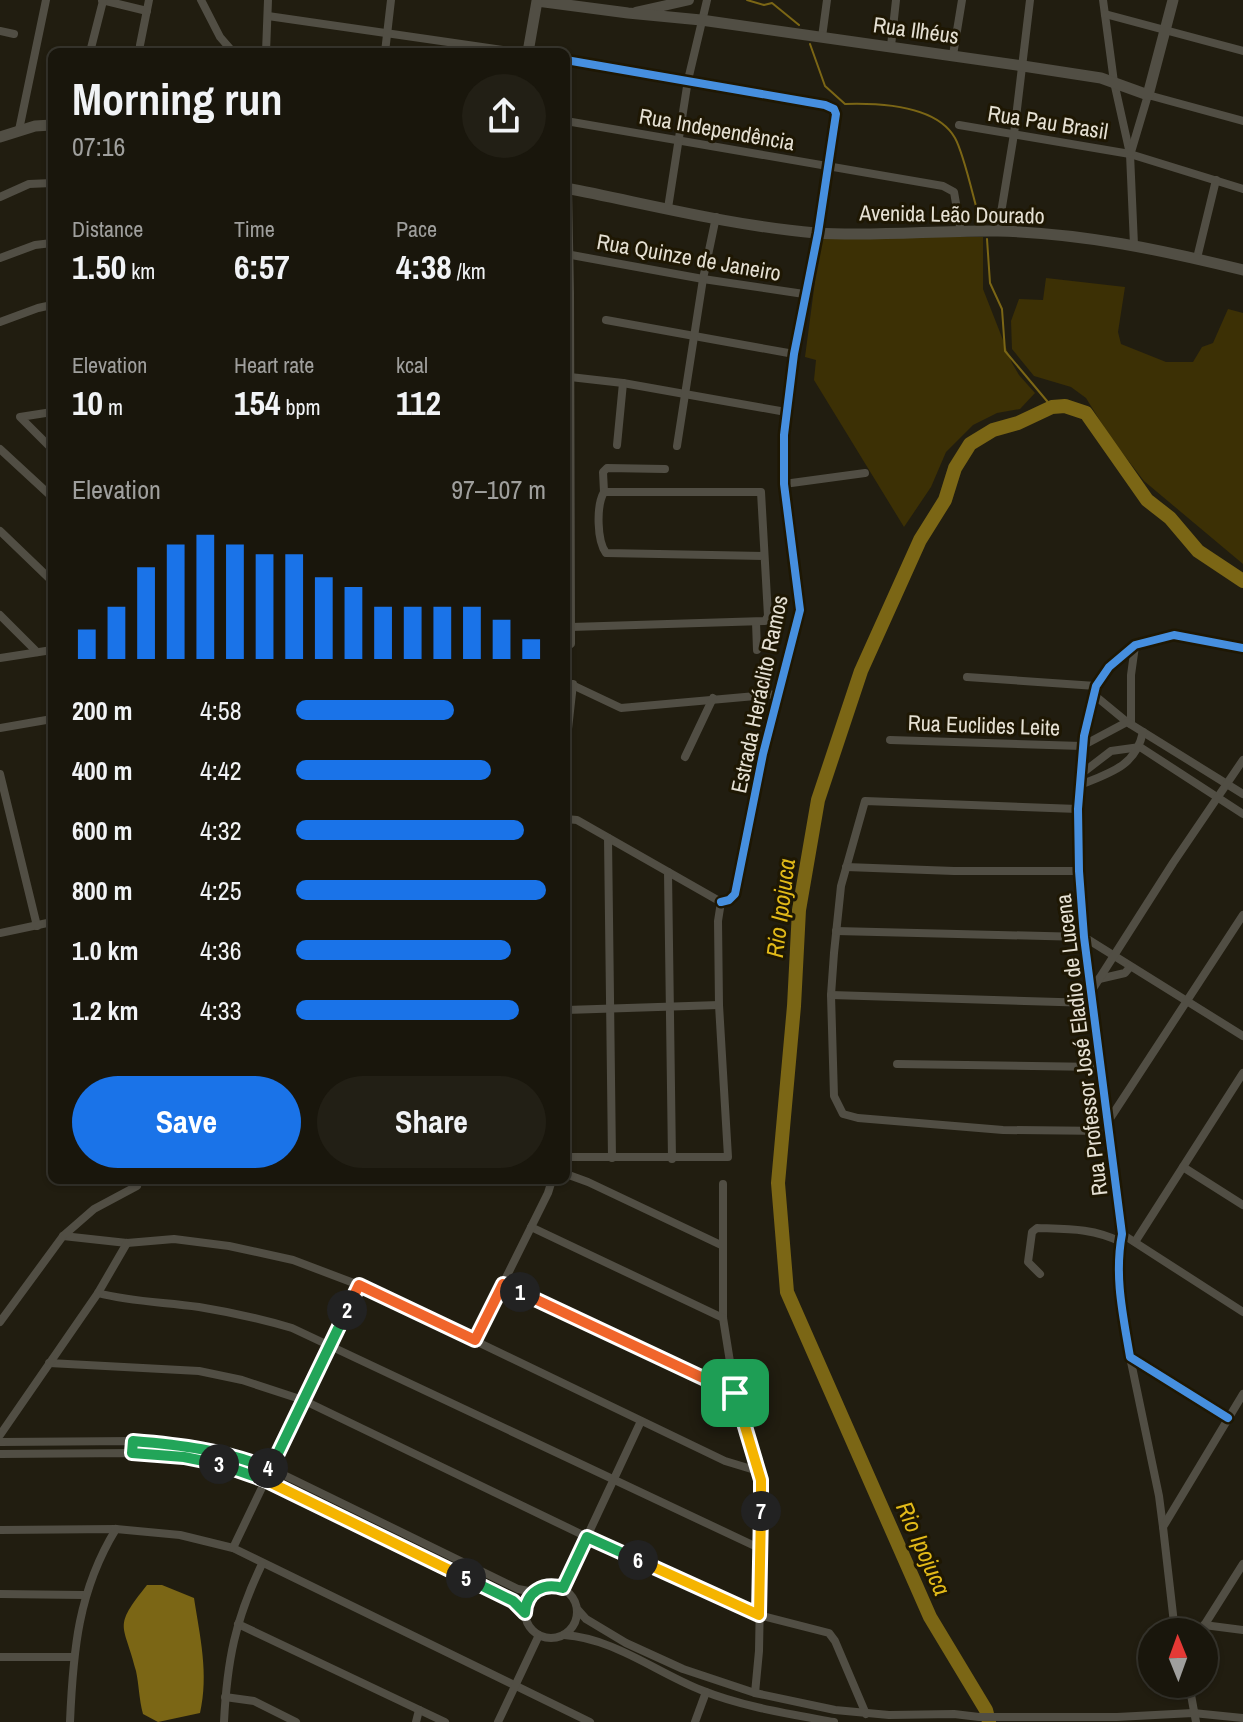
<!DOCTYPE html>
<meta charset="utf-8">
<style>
body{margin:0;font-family:"Archivo Narrow",sans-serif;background:#221f15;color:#f1f3f6;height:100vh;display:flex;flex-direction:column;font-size:30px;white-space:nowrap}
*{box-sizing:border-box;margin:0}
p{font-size:26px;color:#9f9f9d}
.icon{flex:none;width:44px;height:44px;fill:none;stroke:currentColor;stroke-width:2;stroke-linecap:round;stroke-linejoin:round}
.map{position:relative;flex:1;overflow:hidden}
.details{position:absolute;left:48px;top:48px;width:522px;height:1136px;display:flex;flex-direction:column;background:#19160c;border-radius:12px;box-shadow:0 2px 6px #0004,0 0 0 2px #37352d}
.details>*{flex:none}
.needle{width:52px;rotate:359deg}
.controls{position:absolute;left:1138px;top:1618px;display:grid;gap:16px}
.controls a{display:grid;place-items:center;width:80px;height:80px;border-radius:50%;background:#19160c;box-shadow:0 2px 6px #0004,0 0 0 2px #37352d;font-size:40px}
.pin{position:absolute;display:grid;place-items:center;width:68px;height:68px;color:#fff;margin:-34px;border-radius:16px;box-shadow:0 4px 12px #0006}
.km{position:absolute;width:40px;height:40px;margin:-20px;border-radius:50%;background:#222;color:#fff;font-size:22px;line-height:40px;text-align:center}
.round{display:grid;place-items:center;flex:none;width:84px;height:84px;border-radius:42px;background:#221f15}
.overview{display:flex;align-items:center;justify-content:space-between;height:136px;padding:0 24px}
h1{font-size:44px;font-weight:700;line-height:60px}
.figures{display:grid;grid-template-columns:repeat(3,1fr);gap:12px;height:136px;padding:8px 24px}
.figures div{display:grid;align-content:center}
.figures b{font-size:34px;font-weight:700}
.figures small{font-size:22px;font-weight:400}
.figures p{font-size:22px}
.chart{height:224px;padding:16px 24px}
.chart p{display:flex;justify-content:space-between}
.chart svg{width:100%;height:144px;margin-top:8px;stroke:#1a73e8;stroke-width:6}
.primary-button{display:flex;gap:16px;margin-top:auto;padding:16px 24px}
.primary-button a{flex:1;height:92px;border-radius:48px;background:#1a73e8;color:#fff;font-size:32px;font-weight:700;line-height:92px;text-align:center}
.primary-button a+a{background:#221f15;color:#f1f3f6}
ul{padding:0 24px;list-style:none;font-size:26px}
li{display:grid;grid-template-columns:128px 96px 1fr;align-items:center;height:60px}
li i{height:20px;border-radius:10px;background:#1a73e8}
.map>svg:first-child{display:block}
.green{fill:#3c3005}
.water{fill:#7b6615}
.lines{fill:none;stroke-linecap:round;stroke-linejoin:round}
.stream{stroke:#7b6615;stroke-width:2}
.river{stroke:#7b6615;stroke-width:14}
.minor{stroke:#514e44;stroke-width:8}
.tertiary{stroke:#514e44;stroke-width:10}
.secondary{stroke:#514e44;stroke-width:11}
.cycleway-casing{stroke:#1e1703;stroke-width:13}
.cycleway{stroke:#468fdf;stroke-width:8}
.split-1-casing{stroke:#fff;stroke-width:16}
.split-2-casing{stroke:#fff;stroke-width:16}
.split-3-casing{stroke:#fff;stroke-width:16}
.split-4-casing{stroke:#fff;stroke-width:16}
.split-5-casing{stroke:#fff;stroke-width:16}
.split-6-casing{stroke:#fff;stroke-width:16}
.split-7-casing{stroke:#fff;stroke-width:16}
.split-8-casing{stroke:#fff;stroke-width:16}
.split-1{stroke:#f0652b;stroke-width:10}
.split-2{stroke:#f0652b;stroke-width:10}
.split-3{stroke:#22a559;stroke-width:10}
.split-4{stroke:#22a559;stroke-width:10}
.split-5{stroke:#f5b400;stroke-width:10}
.split-6{stroke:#22a559;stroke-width:10}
.split-7{stroke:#f5b400;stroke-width:10}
.split-8{stroke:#f5b400;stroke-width:10}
.labels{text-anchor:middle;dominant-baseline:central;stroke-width:6;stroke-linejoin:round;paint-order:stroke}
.street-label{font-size:22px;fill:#e5e0d3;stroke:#1e1703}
.water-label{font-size:24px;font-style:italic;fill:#e2ba19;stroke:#1e1703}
</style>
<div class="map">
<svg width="1243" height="1722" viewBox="0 0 1243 1722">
<rect width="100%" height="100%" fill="#211d10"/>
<g class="green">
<path d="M821,236l162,1v52l29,74 7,12 16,18 -15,16 -23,4 -24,12 -27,27 -15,35 -27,40 -90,-147 2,-20 -11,-3z"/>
<path d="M1046,278l79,9 -7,45 3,12 45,18h27l9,-15 11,-4 15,-34 15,4v251l-99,-83 -34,-44 -24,-39 -15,-11 -37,-11 -22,-27 -1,-28 8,-22 24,1z"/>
</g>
<path class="water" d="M147,1585h15l32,13c6,39 15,76 6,115l-42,9 -15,-8c-4,-15 -4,-29 -7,-43 -12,-49 -24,-42 11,-86z"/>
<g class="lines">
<g class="stream">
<path d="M747,0l17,5 8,-2 27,22"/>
<path d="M810,44l15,42 20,18c33,-1 91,1 110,34 9,16 18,59 24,79"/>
<path d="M987,239l3,44 12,26 3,42 47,56"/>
</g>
<path class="river" d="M989,1722l-3,-12 -56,-93 -143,-325 -9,-109 16,-177 5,-96 19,-110 43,-129 59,-131 25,-40 10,-32 15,-24 23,-14 25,-7 34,-16 13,-1 21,7 61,87 23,18 28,33 45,30"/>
<g class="minor">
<path d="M102,0l45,11"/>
<path d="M201,0l19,37 13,15"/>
<path d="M1103,0l11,82 16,72 4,91"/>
<path d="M1105,14l138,37"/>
<path d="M268,16l249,36"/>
<path d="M0,31l14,3"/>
<path d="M822,37l5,-37"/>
<path d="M140,45l9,-45"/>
<path d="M891,46l5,-46"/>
<path d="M90,52l13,-51"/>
<path d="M266,52l2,-52"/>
<path d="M385,52l6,-52"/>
<path d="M953,55l9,-55"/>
<path d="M566,60l259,45 9,4 2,5 -18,119 -24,121 -10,81v49l16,126 -37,144 -28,140 -6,6 -8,2"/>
<path d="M566,121l377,65 11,6 7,40"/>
<path d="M959,125l171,29 113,35"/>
<path d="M19,130l27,-130"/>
<path d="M1131,152l17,-57 95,26"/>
<path d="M0,197l29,-13 23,-1"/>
<path d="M668,208l20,-128 19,-80"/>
<path d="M998,231l16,-97 16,-134"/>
<path d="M566,254l137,25 101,15"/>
<path d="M0,258l35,-13 17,-2"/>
<path d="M1197,258l19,-78"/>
<path d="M567,293h3l-2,-105"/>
<path d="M606,320l188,34"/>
<path d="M0,322l38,-14 14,-3"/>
<path d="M570,377l53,6 163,29"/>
<path d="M52,412l-32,5 32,32"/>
<path d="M617,445l6,-62"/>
<path d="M677,446l26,-167 13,-62"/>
<path d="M0,449l52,48"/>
<path d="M784,484l81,-11"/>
<path d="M604,492l-1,-20 4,-4 58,1"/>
<path d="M0,531l52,50"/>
<path d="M0,615l37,37"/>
<path d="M756,622l1,28"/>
<path d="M571,627l194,-6 3,-5 -7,-124h-157c-8,14 -7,49 2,61l158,3"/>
<path d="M566,646l5,-2v-9l-1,-342"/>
<path d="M0,658l52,-8"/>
<path d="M967,677l129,9"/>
<path d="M566,682l55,26 157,-14"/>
<path d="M1093,694l34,28"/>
<path d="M1131,724v-49l4,-29"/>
<path d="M0,728l52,-9"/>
<path d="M890,740l192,6 45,-24 116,72"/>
<path d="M566,747l7,-63"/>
<path d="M685,757l28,-59"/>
<path d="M0,774l37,152"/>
<path d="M1081,774l30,-23 29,-4 103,67"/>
<path d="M1080,785c30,-12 56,-19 63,-53"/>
<path d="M1078,809l-213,-8 -24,85 -7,67 -3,42 3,101 9,18 15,4 145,12 106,1"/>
<path d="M566,819l11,1 144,82"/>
<path d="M608,838l4,320"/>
<path d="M846,867l108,4h125"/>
<path d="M668,872l4,287"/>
<path d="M836,931l248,6 159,99"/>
<path d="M0,933l52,-11"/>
<path d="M1099,979l26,-6 5,-6"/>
<path d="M1092,990l81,-127 70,-103"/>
<path d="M831,995l262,8"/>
<path d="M566,1010l153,-5"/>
<path d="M897,1064l203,3"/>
<path d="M1109,1120l134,-205"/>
<path d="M566,1157h162l-9,-152 -1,-84 3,-19"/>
<path d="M1183,1167l60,38"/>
<path d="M566,1174l22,8 133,63"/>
<path d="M723,1184v134l12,75 27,96 -3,162 -4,42"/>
<path d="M531,1227l192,91"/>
<path d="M1122,1234l121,78"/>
<path d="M63,1236l64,7 47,-4 55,7 64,14 66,25 366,176 33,10"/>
<path d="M1135,1242l108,-169"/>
<path d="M1040,1274l-12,-12 4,-30 5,-4c30,1 56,0 84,14"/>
<path d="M503,1284l232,109"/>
<path d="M98,1293c33,9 67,9 101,14 31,5 62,12 93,21l467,220"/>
<path d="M0,1322l63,-86 31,-27 43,-23"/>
<path d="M475,1340l73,-147 4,-13"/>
<path d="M1130,1357l29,139 4,31"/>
<path d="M49,1363l150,8 43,9 61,20 284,137 172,78 70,18 6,8 31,73"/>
<path d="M1228,1418l-98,-61c-7,-42 -16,-81 -8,-123l-38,-297 -5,-66 -1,-62 6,-73 12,-50 13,-19 26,-22 39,-10 69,13"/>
<path d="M0,1435l98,-142 29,-50"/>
<path d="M0,1442l133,-1 52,4 48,10 49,19 236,115 16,3"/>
<path d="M0,1454l132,-1 52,4 45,9 48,19 236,116 12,12"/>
<path d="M0,1530l116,-1 64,6 53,13 357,174"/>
<path d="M233,1548l126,-263"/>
<circle cx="551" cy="1612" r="26"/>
<path d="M563,1588l78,-167"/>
<path d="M0,1594l84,1"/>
<path d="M578,1610l8,9 40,24 57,26 72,24 80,17 54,5 65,-1 25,3h138l76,-4 50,5"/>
<path d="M238,1624l207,98"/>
<path d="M1204,1625l39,5"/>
<path d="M1175,1632l-12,-105 80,-133"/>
<path d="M1200,1632l43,-68"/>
<path d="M564,1635c49,3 92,37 137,55 42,17 89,24 133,32"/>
<path d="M0,1657h73"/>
<path d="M1189,1684l7,38"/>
<path d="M225,1697l29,4 42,21"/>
<path d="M70,1722c3,-71 8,-131 46,-193"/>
<path d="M224,1722c3,-61 11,-102 38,-158"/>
<path d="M416,1722l3,-12"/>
<path d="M498,1722l41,-87"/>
<path d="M695,1722l11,-30"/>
</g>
<path class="tertiary" d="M636,12l53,-12"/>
<g class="secondary">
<path d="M528,52l9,-51 91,12 73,7 322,46 78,12 47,17 25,-95"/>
<path d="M0,137l35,-11 17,-1"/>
<path d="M566,188c82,16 167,38 250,45 61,4 122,-3 182,-2 84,2 164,19 245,39"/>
</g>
<defs>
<g id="cycleway">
<path d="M566,60l259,45 9,4 2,5 -18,119 -24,121 -10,81v49l16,126 -37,144 -28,140 -6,6 -8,2"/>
<path d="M1228,1418l-98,-61c-7,-42 -16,-81 -8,-123l-38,-297 -5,-66 -1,-62 6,-73 12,-50 13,-19 26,-22 39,-10 69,13"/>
</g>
</defs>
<use href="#cycleway" class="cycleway-casing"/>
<use href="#cycleway" class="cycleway"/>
</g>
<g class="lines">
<defs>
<path id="split-1" d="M520,1292l215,101"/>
<path id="split-2" d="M347,1310l12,-25 116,55 28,-56 17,8"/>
<path id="split-3" d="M219,1464l46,16 82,-170"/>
<path id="split-4" d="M219,1464l-35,-7 -52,-4 1,-12c48,4 90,9 135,27"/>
<path id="split-5" d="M268,1468l2,1 -5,11 201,98"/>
<path id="split-6" d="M466,1578l47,23 12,12c1,-21 18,-31 38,-25l24,-51 51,23"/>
<path id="split-7" d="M638,1560l121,55 2,-104"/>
<path id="split-8" d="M735,1393l26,87v31"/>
</defs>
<use href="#split-1" class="split-1-casing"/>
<use href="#split-2" class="split-2-casing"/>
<use href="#split-3" class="split-3-casing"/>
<use href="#split-4" class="split-4-casing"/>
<use href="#split-5" class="split-5-casing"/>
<use href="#split-6" class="split-6-casing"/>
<use href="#split-7" class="split-7-casing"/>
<use href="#split-8" class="split-8-casing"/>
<use href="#split-1" class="split-1"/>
<use href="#split-2" class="split-2"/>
<use href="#split-3" class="split-3"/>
<use href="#split-4" class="split-4"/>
<use href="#split-5" class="split-5"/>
<use href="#split-6" class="split-6"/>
<use href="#split-7" class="split-7"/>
<use href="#split-8" class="split-8"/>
</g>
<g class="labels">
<g class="street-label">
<text transform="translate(916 30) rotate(8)">Rua Ilhéus</text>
<text transform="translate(1048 122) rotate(9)">Rua Pau Brasil</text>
<text transform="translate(717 129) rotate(10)">Rua Independência</text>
<text transform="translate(952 214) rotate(1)">Avenida Leão Dourado</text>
<text transform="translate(689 257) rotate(10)">Rua Quinze de Janeiro</text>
<text transform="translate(759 694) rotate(-78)">Estrada Heráclito Ramos</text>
<text transform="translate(984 725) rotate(2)">Rua Euclides Leite</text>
<text transform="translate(1081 1045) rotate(-97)">Rua Professor José Eladio de Lucena</text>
</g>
<g class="water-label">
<text transform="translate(780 908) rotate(-83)">Rio Ipojuca</text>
<text transform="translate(924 1548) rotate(66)">Rio Ipojuca</text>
</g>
</g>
</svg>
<div class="controls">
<a><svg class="needle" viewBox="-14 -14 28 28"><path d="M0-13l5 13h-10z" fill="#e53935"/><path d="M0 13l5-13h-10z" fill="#9f9f9d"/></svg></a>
</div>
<div class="pin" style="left:735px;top:1393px;background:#1e9e55"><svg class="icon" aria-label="arrive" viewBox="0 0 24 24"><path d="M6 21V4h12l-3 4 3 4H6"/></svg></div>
<b class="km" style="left:520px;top:1292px">1</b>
<b class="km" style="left:347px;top:1310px">2</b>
<b class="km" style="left:219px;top:1464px">3</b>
<b class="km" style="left:268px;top:1468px">4</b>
<b class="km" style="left:466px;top:1578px">5</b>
<b class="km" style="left:638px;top:1560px">6</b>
<b class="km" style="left:761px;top:1511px">7</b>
<section class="details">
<div class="overview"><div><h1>Morning run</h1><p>07:16</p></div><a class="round"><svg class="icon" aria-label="share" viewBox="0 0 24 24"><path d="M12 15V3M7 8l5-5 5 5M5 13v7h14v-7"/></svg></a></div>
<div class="figures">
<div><p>Distance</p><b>1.50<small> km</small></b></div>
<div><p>Time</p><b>6:57</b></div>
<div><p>Pace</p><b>4:38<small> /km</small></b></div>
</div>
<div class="figures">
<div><p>Elevation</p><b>10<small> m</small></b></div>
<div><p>Heart rate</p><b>154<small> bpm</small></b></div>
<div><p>kcal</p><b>112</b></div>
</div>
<div class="chart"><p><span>Elevation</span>97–107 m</p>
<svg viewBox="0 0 160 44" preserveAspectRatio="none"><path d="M5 44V35M15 44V28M25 44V16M35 44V9M45 44V6M55 44V9M65 44V12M75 44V12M85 44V19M95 44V22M105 44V28M115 44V28M125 44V28M135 44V28M145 44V32M155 44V38"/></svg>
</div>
<ul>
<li><b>200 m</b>4:58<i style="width:63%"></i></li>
<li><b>400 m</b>4:42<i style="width:78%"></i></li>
<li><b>600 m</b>4:32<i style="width:91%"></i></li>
<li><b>800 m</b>4:25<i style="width:100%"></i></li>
<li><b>1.0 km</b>4:36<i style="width:86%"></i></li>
<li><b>1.2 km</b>4:33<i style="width:89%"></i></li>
</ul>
<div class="primary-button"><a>Save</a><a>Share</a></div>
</section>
</div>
